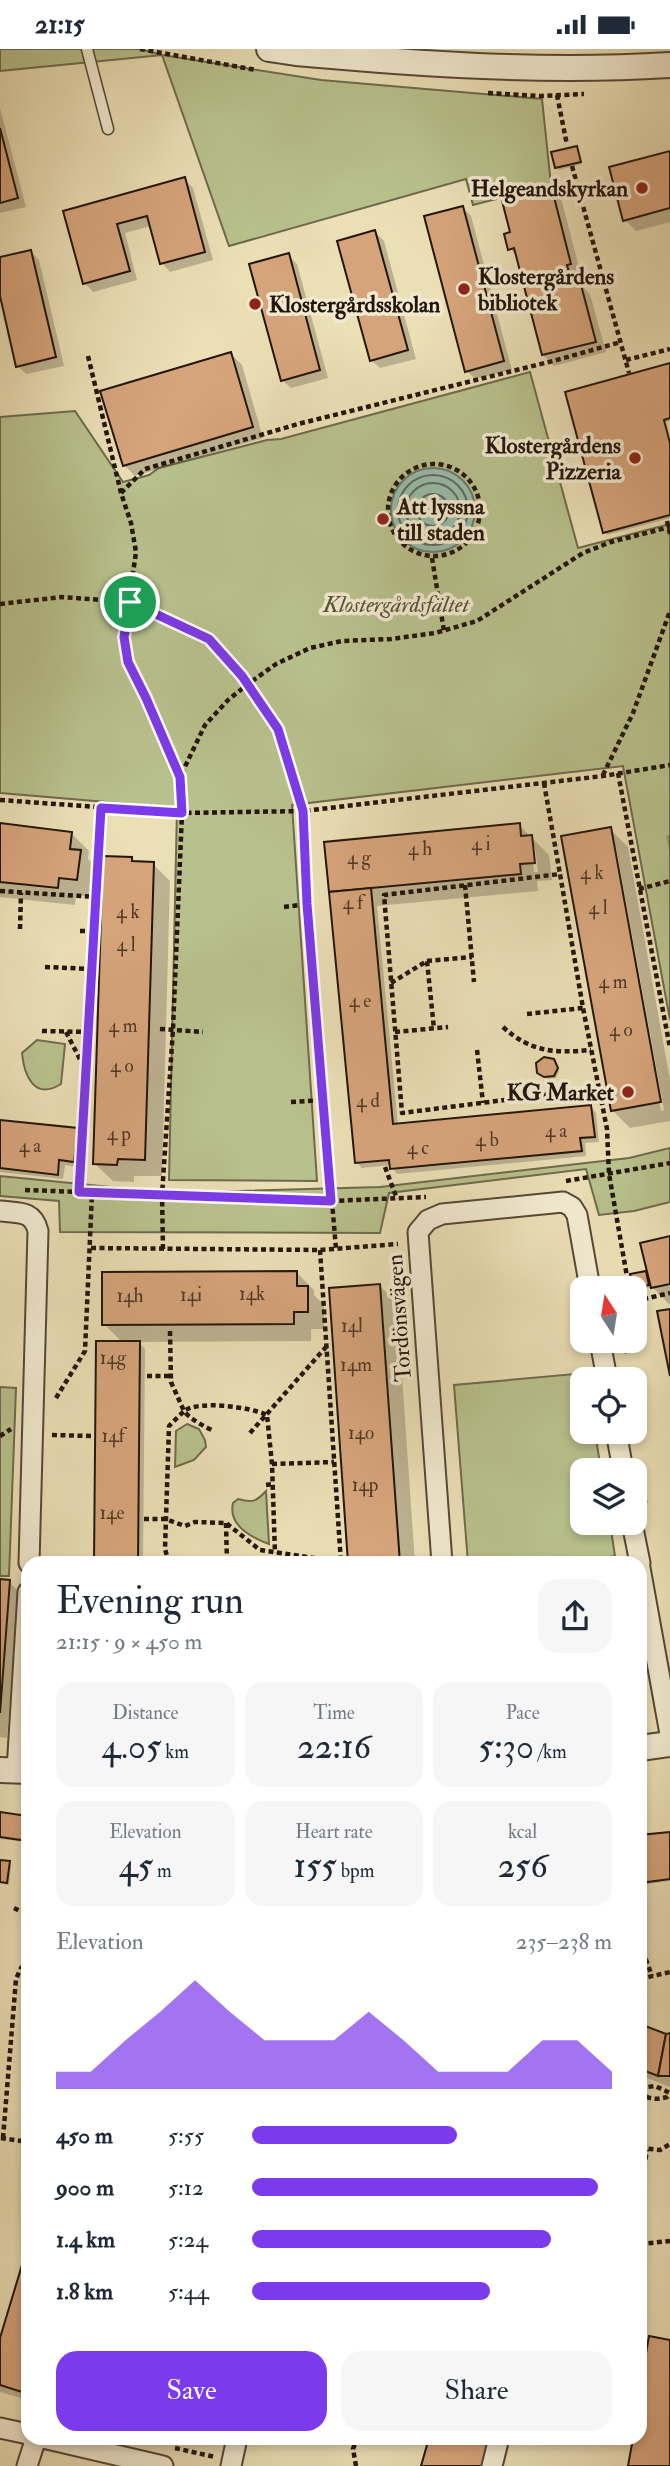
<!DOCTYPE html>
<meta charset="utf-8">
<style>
body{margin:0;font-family:"IM FELL Double Pica",serif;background:#f6f6f7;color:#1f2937;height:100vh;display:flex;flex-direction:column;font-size:26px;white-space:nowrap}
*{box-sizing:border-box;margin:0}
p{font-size:23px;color:#747a83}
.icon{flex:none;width:38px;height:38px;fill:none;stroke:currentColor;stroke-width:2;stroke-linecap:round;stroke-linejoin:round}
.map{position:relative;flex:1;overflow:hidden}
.details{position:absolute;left:21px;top:1507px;width:626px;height:889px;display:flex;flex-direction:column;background:#fff;border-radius:21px;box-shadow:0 4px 10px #0003}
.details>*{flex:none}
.needle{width:46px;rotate:348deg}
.controls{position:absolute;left:570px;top:1227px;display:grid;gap:14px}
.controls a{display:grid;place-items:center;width:77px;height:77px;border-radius:14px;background:#fff;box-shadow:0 4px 10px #0003;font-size:35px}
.pin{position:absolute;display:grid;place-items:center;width:60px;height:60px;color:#fff;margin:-30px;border:4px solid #fff;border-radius:50%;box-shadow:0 2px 7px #0007}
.round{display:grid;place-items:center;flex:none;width:74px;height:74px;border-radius:21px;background:#f6f6f7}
.head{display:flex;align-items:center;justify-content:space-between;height:119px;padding:0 35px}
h1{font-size:38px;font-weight:600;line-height:52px}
.figures{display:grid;grid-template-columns:repeat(3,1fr);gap:10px;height:119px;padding:7px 35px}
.figures div{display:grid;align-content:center;border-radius:18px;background:#f6f6f7;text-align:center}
.figures b{font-size:35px;font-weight:600}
.figures small{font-size:19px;font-weight:400}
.figures p{font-size:19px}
.chart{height:196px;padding:14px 35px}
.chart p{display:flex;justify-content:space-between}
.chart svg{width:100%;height:126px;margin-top:7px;fill:#7c3aed;opacity:.7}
.primary-button{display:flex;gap:14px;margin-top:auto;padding:14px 35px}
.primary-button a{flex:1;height:80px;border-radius:21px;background:#7c3aed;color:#fff;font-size:28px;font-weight:600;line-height:80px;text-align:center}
.primary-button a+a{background:#f6f6f7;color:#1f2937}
ul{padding:0 35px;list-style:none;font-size:23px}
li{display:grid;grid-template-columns:112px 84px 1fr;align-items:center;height:52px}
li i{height:18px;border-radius:9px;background:#7c3aed}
.status{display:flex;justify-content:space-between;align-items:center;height:49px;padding:0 35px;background:#fff;direction:ltr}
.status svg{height:19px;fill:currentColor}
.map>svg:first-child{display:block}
.green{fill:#b8c18d;stroke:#6e6b4c;stroke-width:2}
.water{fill:#98bdac;stroke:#697a6b;stroke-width:2}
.shadow{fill:#0003;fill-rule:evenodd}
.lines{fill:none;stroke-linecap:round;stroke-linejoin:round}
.shore{stroke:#5e695b;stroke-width:2}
.building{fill:#d6a47b;stroke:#23150a;stroke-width:2}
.service-casing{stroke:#554835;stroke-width:13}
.minor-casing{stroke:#554835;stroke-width:23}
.tertiary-casing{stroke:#554835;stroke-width:28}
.path{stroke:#23150a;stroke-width:4.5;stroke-dasharray:5 3.5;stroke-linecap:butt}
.service{stroke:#f2ead0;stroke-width:10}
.minor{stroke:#f2ead0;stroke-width:19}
.tertiary{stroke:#f2ead0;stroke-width:24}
.route-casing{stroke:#fff;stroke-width:14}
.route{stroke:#7c3aed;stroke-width:9}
.poi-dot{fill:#8f2418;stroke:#f2ead0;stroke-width:2.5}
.labels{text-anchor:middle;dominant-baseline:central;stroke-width:7;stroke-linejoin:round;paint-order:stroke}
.number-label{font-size:19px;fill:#503926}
.poi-label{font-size:23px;font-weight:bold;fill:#23150a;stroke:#f2ead0;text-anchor:end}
.park-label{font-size:23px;font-style:italic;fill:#575138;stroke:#f2ead0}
.street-label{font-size:23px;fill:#23150a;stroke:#f2ead0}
</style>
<div class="status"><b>21:15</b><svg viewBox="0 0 49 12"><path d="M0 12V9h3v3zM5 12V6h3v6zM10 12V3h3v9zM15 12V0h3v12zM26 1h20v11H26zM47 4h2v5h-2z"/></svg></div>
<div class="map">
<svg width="670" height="2417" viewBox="0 0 670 2417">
<rect width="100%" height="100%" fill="#ebdfb6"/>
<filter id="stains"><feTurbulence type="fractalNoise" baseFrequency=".00286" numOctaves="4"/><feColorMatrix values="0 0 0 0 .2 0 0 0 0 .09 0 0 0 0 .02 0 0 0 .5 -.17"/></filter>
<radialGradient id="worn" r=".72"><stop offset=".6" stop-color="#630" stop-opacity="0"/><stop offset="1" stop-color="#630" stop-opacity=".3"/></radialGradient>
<g class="green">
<path d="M0,0h140l22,6 159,25 221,19 9,86 -78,20 -7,-26 -237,67 -67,-191 -162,16z"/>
<path d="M530,323l48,176 92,-24v496l-47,-254 -331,39 25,376 -148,-1 8,-372 -177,-15v-376l75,-6 48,71 26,-7 10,-7 108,-28 14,-1z"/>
<path d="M37,991l28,4 -4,40c-27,17 -37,-9 -39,-31z"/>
<path d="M670,1099v54l-36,9 -35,4 -13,-46 -197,24 -9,40 -320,-1 -1,-31 -59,-5v-20l171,17 209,-6 249,-29z"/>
<path d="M586,1324l1,6h-4v52l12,1 6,38h-18v53h27l5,33 -40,7h-107l-14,-178z"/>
<path d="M0,1338l16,1 -7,188h-9z"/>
<path d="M187,1375l12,5 6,11 1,7 -12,13 -19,7 1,-36z"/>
<path d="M266,1442l3,53c-19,-7 -41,-19 -36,-41l5,-4c14,4 18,3 28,-8z"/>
</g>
<circle class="water" cx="433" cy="461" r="42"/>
<g class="shadow">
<path d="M0,59l26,99 -26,6z"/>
<path d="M576,99l6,16 -23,6 -3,-3z"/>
<path d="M670,104v69l-34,9 -11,-11 -14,-51z"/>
<path d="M184,130l9,9 20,72 -43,12 -8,-9 -11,-37 -26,7 12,47 -44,12 -8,-9 -20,-71z"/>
<path d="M550,137l11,12 20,77 -4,1 2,7 11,11 16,58 -52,14 -11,-11 -25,-98 -8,-8 3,-15z"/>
<path d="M463,159l8,8 41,154 -37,9 -8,-8z"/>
<path d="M375,183l9,9 32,118 -36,9 -9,-8z"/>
<path d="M31,203l8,8 25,106 -38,8 -8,-8 -18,-77v-30z"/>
<path d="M288,206l9,9 31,114 -37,10 -9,-8z"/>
<path d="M231,305l11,11 21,73 -128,38 -11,-11z"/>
<path d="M670,316v56l-5,1 5,19v77l-63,17 -2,-3z"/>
<path d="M0,776l71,8 18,18 -1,8 10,10 -4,28 -18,-2 -1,10 -75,-8z"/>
<path d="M519,776l30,30 3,25 -15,1 1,10 -161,15 21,219 193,-18 5,6 3,29 -14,1 1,13 -189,18 -6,-9 -29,3 -6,-6 -30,-319zM531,795l4,4 3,24h-4z"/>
<path d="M610,780l18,18 42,233v41l-40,7 -18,-18zM612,798h4l48,263 -3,1z"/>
<path d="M670,786v17l-4,-16z"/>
<path d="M131,810l5,4 17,1 17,17 -8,295h-28v6l-21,-1 -18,-17z"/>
<path d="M554,1012l5,10 -3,7 -8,1 -7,-4z"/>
<path d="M0,1072l77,9 6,6 -4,31 -14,-2 -2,14 -63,-7z"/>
<path d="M670,1189v67l-18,-18 -14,4 -6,-16 14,-2 4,4z"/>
<path d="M297,1224l17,17v5l10,10v24h-13v12l-173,1 7,7 -2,214h-48l28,-220 -19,-19z"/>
<path d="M380,1237l17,17 18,260h-65z"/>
<path d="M0,1532l9,1 9,9 -11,147 -7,-1z"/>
<path d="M640,1631l6,39 -6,1z"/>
<path d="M0,1765l28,3v25l-28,-3z"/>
<path d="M670,1784v48l-30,4v-28z"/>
<path d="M0,1812l11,4 -2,20 -9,-2z"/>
<path d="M640,1977l25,10 5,-1v52l-30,-12z"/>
<path d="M28,2202v149l-28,-8v-48z"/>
<path d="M195,2389h53l-2,11 -48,-8z"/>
</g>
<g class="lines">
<g class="shore">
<circle cx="433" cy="461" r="35"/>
<circle cx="433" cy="461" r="27"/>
<circle cx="433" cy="461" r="16"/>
</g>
</g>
<g class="building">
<path d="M0,79l18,70 -18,5z"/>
<path d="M577,97l4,16 -26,6 -4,-16z"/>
<path d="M670,102v57l-47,13 -14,-54z"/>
<path d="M185,128l20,75 -45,12 -13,-48 -30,8 13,47 -47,13 -20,-73z"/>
<path d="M551,136l20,79 -4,1 5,18 8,-2 16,61 -54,13 -28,-107 -6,2 -4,-16 6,-2 -9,-35z"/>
<path d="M463,157l41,155 -39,11 -41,-156z"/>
<path d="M375,181l33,120 -38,11 -33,-120z"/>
<path d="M31,201l25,107 -40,10 -16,-71v-39z"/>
<path d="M289,204l31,117 -39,11 -32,-117z"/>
<path d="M231,303l22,75 -130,39 -23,-75z"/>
<path d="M670,314v55l-6,2 6,23v72l-67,18 -38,-141z"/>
<path d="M0,774l72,9 -2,17 11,1 -4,30 -18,-2 -1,10 -58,-6z"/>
<path d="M520,774l1,13 11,-1 3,28 -15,1 1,10 -192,18 -5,-50z"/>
<path d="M611,778l50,275 -50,9 -50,-275z"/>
<path d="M103,807l29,1v4l22,1 -9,298 -27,-1 -1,6 -24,-1z"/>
<path d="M371,839l22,236 198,-19 4,32 -15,1 2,13 -192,18 -1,-9 -34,3 -26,-271z"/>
<path d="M544,1008l10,2 4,9 -4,8 -10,1 -7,-4 -1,-10z"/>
<path d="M0,1071l78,8 -4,34 -15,-2 -1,15 -58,-7z"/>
<path d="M670,1187v48l-19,4 -11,-45z"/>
<path d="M297,1222v15h11v26h-14v12l-192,1v-53z"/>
<path d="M646,1222l3,14 -15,3 -4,-14z"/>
<path d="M380,1235l20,279h-52l-19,-275z"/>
<path d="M670,1260v67l-13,-65z"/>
<path d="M96,1292h44l-2,222h-44z"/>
<path d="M0,1530l10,1 -10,133z"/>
<path d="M0,1763l28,4v25l-28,-4z"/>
<path d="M670,1783v47l-30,4v-48z"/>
<path d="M0,1811l10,1 -3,22 -7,-1z"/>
<path d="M640,1975l26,10 -8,42 -18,-7z"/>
<path d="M670,1984v43h-12l8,-42z"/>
<path d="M28,2196v149l-28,-9v-47z"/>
<path d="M649,2287l21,4v126h-42l5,-28h7v-50z"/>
<path d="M429,2389h61l-8,28h-61z"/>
</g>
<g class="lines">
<defs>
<path id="service" d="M87,0l21,80"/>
<g id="minor">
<path d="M0,1162c18,2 33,-1 38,20l-9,332"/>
<path d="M600,1292l7,38"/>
<path d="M616,1382l7,39"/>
<path d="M632,1474l8,40"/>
<path d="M442,1514l-24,-331 10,-12 14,-6 121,-12 9,5 5,8 13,73"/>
<path d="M640,1519l30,166"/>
<path d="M17,1721l11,-178"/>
<path d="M0,2379l28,6"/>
<path d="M43,2389l120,28"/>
<path d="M27,2417l9,-28"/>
<path d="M231,2417l6,-28"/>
<path d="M492,2417l7,-28"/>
</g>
<g id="tertiary">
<path d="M269,0l27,4c127,11 247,20 374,12"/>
<path d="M640,1699l30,-4"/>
<path d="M0,1721l28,1"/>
</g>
</defs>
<use href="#service" class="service-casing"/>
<use href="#minor" class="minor-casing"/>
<use href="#tertiary" class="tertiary-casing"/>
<g class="path">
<path d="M140,0l116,21"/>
<path d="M488,44l53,3 43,-2"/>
<path d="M557,46l10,50"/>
<path d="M572,117l57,207"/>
<path d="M88,307l33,137 10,30 5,29 -12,85 4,25 18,36 34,79"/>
<path d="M626,311l44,-11"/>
<circle cx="434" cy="461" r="46"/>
<path d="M121,444l24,-24 153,-45 255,-63 68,-19"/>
<path d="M667,472l3,13"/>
<path d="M432,509l12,73"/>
<path d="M0,555l62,-7 68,5 79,37 33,37 35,53 26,82 4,93 29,345"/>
<path d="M618,724l52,275"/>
<path d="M603,726l30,-62 37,-102"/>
<path d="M544,734l16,91"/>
<path d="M0,751l182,13 121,-2 300,-35 67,-11"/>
<path d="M465,836l9,97"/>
<path d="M639,840l31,-8"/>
<path d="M0,842l96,6 5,-89"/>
<path d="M284,858l23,-3"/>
<path d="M20,880l1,-36"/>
<path d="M80,882h13"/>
<path d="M427,912l45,-4"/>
<path d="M45,918l47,2"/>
<path d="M391,934l36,-22 7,68"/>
<path d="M527,965l56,-6"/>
<path d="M503,978c29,26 52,26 88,23"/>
<path d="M160,980l43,3"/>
<path d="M42,982l46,1"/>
<path d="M66,983l20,39"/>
<path d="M395,983l53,-5"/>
<path d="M477,1001l6,53"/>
<path d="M599,1039l-197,25 -18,-218 176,-21 23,134 24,121 2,45 20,114"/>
<path d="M291,1053l32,-2"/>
<path d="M385,1118l12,32"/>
<path d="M566,1132l104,-18"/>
<path d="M25,1141l306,11 95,-4"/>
<path d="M80,1143l16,-295"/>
<path d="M91,1199l229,2 78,-6"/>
<path d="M163,1200l-1,-54 11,-166 9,-216 -2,-36 25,-52 23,-25 20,-16 28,-20 34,-16 32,-7 49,-2 44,-6 42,-12 106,-68 28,-11 59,-15"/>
<path d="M320,1201l21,313"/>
<path d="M635,1252l35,-8"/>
<path d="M170,1282l1,51 13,29c15,-11 66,-4 83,4l5,49 3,89"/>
<path d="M624,1304l4,-12"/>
<path d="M147,1327h23"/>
<path d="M56,1349l29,-47 7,-158"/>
<path d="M250,1384l76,-86"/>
<path d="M52,1386l40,1"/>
<path d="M0,1387l11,-7"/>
<path d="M272,1415l62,-2"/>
<path d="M641,1432l5,25"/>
<path d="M266,1436l7,-1"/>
<path d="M144,1470h21l20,7 10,-4 31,1 34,27 80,12"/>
<path d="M226,1474l1,40"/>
<path d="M169,1514l-4,-14 4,-123 15,-15c6,8 21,16 30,20"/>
<path d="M21,1802h7"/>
<path d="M14,1859l14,7"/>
<path d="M640,1894l12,33"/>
<path d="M640,1930l30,-7"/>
<path d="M640,2039l15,-2 15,7"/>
<path d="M640,2042c7,9 17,9 27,6l3,-3"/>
<path d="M1,2089l27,4"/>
<path d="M3,2089l13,-159 5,-11 7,-6"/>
<path d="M640,2099l20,2 10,-6"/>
<path d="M640,2144l7,-43"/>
<path d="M640,2195l30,-3"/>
<path d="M175,2399l40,9"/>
<path d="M356,2417l-3,-17 4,-11"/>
</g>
<use href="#service" class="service"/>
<use href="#minor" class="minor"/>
<use href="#tertiary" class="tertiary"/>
</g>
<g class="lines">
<defs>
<path id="route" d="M130,553l79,37 33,37 36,53 25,82 4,93 24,297 -252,-9 22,-384 81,5 -2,-36 -34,-79 -18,-36 -4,-25z"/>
</defs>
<use href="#route" class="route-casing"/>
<use href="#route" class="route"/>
</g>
<g class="poi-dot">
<circle cx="642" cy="139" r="7"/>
<circle cx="464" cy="240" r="7"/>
<circle cx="255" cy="255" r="7"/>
<circle cx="635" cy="409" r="7"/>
<circle cx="383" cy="470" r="7"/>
<circle cx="628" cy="1043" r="7"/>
</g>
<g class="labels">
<g class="number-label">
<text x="481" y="795">4 i</text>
<text x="420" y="800">4 h</text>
<text x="359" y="809">4 g</text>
<text x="592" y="824">4 k</text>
<text x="353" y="854">4 f</text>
<text x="598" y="859">4 l</text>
<text x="128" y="863">4 k</text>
<text x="126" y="896">4 l</text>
<text x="613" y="933">4 m</text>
<text x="360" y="952">4 e</text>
<text x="123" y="977">4 m</text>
<text x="621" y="981">4 o</text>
<text x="122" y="1017">4 o</text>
<text x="368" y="1052">4 d</text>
<text x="556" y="1082">4 a</text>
<text x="119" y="1085">4 p</text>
<text x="487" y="1091">4 b</text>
<text x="30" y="1097">4 a</text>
<text x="418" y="1099">4 c</text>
<text x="252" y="1245">14k</text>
<text x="191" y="1246">14i</text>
<text x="130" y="1247">14h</text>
<text x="352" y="1277">14l</text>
<text x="113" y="1309">14g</text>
<text x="356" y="1316">14m</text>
<text x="361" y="1384">14o</text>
<text x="113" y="1387">14f</text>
<text x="365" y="1436">14p</text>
<text x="112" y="1464">14e</text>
</g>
<g class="poi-label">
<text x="628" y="139">Helgeandskyrkan</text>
<text x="478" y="227" text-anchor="start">Klostergårdens<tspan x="478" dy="26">bibliotek</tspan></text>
<text x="269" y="255" text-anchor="start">Klostergårdsskolan</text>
<text x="621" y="396">Klostergårdens<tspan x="621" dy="26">Pizzeria</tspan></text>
<text x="397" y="457" text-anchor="start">Att lyssna<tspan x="397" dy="26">till staden</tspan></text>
<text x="614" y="1043">KG Market</text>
</g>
<g class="park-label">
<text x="396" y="555">Klostergårdsfältet</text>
</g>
<g class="street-label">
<text transform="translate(399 1269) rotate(-94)">Tordönsvägen</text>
</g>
</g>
<rect width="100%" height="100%" filter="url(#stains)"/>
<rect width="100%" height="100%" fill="url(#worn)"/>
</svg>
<div class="controls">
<a><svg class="needle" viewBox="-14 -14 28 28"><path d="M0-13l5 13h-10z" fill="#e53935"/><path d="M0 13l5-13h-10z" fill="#747a83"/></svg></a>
<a><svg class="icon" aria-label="locate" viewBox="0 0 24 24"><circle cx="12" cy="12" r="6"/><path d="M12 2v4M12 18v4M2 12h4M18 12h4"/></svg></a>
<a><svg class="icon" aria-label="layers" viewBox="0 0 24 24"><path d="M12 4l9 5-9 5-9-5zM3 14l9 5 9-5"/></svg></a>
</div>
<div class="pin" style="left:130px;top:553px;background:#1e9e55"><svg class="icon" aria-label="arrive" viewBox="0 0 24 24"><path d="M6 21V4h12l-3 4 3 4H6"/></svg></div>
<section class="details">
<div class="head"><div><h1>Evening run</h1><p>21:15 · 9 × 450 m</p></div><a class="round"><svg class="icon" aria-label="share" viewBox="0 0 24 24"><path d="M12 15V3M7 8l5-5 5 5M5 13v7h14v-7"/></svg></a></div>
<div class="figures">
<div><p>Distance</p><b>4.05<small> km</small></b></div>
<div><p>Time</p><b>22:16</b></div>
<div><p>Pace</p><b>5:30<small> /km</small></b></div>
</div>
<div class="figures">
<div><p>Elevation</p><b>45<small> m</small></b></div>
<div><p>Heart rate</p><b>155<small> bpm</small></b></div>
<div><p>kcal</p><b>256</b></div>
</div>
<div class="chart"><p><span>Elevation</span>235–238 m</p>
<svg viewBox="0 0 160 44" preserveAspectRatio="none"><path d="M0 44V38L10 38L20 27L30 17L40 6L50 17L60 27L70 27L80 27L90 17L100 27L110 38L120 38L130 38L140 27L150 27L160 38V44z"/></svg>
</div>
<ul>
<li><b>450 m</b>5:55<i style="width:57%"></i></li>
<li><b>900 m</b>5:12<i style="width:96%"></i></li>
<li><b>1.4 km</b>5:24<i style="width:83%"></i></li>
<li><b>1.8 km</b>5:44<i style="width:66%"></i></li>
</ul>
<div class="primary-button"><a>Save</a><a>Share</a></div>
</section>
</div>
